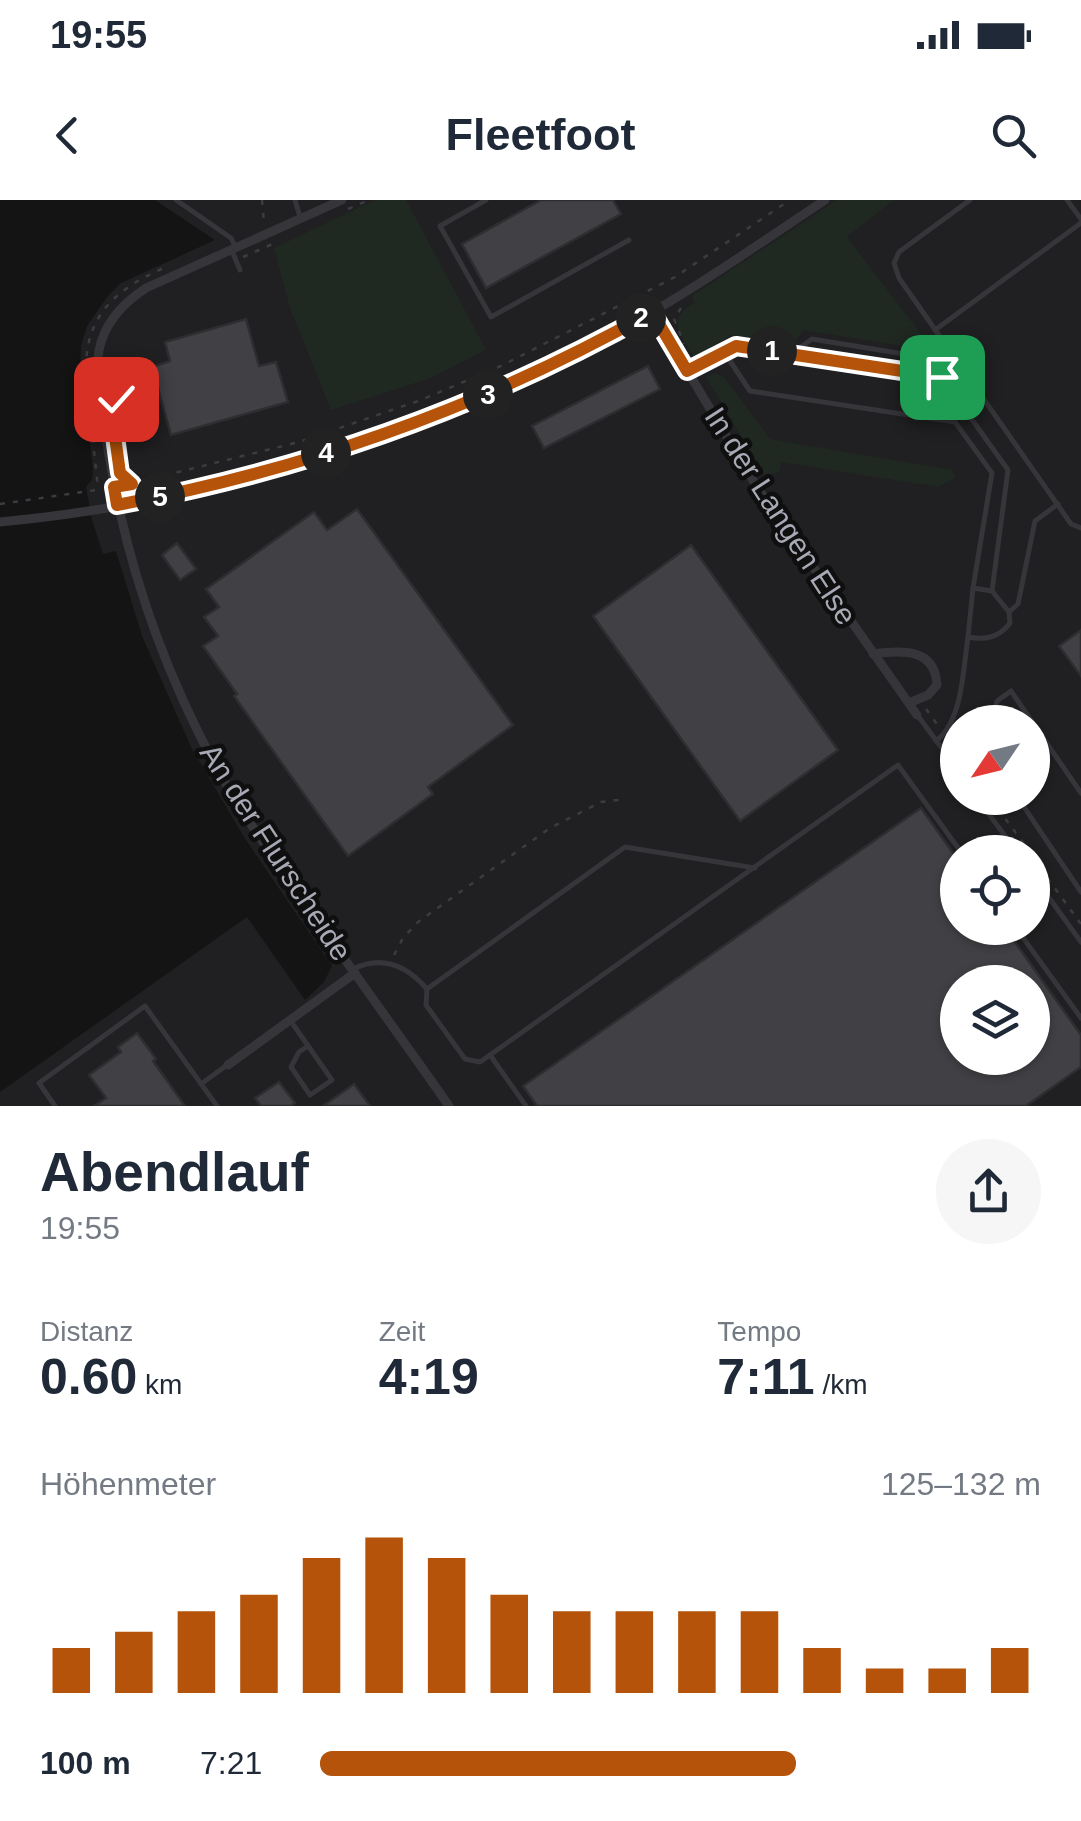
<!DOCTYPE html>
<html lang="de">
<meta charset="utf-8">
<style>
body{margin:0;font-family:Arial,sans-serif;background:#f6f6f7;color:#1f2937;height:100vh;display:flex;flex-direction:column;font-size:38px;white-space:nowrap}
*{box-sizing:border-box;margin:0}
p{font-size:32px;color:#747a83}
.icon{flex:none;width:55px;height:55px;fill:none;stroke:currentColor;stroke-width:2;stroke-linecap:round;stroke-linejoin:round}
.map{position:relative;height:906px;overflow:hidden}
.drawer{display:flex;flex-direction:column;background:#fff;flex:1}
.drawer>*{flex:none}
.needle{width:65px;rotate:235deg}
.fabs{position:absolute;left:940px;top:505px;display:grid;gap:20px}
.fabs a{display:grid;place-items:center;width:110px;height:110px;border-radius:50%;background:#fff;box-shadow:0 2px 8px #0004;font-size:50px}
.pin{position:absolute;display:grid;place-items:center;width:85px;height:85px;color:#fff;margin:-42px;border-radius:20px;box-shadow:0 5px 15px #0006}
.km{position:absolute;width:50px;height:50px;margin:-25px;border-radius:50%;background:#222;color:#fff;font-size:28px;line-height:50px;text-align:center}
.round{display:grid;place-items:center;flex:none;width:105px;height:105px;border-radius:52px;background:#f6f6f7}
.headline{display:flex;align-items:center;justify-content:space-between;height:170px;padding:0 40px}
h1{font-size:55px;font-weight:700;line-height:75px}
.metrics{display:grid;grid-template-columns:repeat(3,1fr);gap:15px;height:170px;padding:10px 40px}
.metrics div{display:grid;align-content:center}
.metrics b{font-size:50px;font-weight:700}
.metrics small{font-size:28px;font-weight:400}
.metrics p{font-size:28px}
.chart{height:280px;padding:20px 40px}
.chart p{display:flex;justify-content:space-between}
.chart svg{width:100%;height:180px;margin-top:10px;stroke:#b45309;stroke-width:6}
ul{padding:0 40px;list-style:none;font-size:32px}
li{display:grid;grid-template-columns:160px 120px 1fr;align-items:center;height:75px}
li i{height:25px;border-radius:12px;background:#b45309}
.status{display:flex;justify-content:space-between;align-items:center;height:70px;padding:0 50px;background:#fff;direction:ltr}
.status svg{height:28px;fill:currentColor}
header{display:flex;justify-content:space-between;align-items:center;height:130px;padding:0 40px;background:#fff;font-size:45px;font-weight:700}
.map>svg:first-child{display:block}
.built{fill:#202022;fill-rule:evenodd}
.green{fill:#202822}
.building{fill:#414145;stroke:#2e2e31;stroke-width:2.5;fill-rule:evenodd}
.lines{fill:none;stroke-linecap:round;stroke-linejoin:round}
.path{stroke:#3b3c41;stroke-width:2.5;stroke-dasharray:5 8;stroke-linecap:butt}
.service{stroke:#35353a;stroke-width:5}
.minor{stroke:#35353a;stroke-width:9}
.route-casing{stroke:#fff;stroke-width:20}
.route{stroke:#b45309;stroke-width:12}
.labels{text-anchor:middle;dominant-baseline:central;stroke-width:9;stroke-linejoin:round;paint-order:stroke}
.street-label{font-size:30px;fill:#a7a9b4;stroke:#0f0f10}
</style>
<div class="status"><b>19:55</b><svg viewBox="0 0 49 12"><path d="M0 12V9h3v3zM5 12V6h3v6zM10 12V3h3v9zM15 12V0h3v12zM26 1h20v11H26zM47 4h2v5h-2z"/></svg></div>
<header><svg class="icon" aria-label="back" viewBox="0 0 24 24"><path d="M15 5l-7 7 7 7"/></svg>Fleetfoot<svg class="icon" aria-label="search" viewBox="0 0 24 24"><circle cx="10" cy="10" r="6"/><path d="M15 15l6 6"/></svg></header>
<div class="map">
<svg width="1081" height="906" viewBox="0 0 1081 906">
<rect width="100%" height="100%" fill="#141415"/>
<path class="built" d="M155,0h926v906h-1081v-14l247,-175 58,83 19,-18 8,-16 -88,-129 -53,-90 -49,-111 -26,-85 -13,3 -11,-34 -6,-33 6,-7 1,-12 -13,-99 1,-23 6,-20 20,-29 14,-14 94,-43zM958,522h74v76h-74zM958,652h74v76h-74zM958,782h74v76h-74z"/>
<g class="green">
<path d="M375,0h31l80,150 -55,28 -100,32 -41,-102 -16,-60z"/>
<path d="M837,0h57l-47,37 87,114 -131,-21 -11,14 -60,-9 -38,22c-14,-26 -29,-36 1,-55l-3,-6z"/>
<path d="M715,173l9,4 46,62 182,31 3,7 -16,10 -158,-25 -2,10 -14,4 -59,-99z"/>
</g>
<g class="building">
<path d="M541,0h72l8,14 -135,74 -24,-44z"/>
<path d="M246,119l13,47 17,-4 12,40 -117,33 -19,-68 18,-6 -5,-19z"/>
<path d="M648,166l12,23 -116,59 -12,-22z"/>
<path d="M357,309l156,216 -85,62 5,7 -85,62 -114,-160 3,-2 -34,-48 15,-10 -14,-19 15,-10 -13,-18 108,-77 13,18z"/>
<path d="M177,343l19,26 -16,11 -18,-25z"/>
<path d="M691,345l147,205 -98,71 -147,-205z"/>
<path d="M1081,430v46l-22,-30z"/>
<path d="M921,608l37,52v68h47l76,107v32l-55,39h-489l-14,-20zM958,782h74v76h-74z"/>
<path d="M137,833l19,26 -3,2 32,45h-91l12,-8 -17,-23 32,-23 -3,-5z"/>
<path d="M279,882l16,21 -4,3h-30l-6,-8z"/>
<path d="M354,884l16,22h-47z"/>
</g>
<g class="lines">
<g class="path">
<path d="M262,0l2,23"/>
<path d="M348,9l21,-9"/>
<path d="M243,57l34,-15"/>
<path d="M681,108l-7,11 10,25"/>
<path d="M88,195c-10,-69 17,-102 78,-128"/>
<path d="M90,212l8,77"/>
<path d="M126,285l173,-43 122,-42 80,-34 174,-89 115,-77"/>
<path d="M0,304l103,-15"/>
<path d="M926,509l13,18"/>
<path d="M950,542l8,11"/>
<path d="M990,598l40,54"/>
<path d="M1032,657l49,67"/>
<path d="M394,755l9,-17 15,-16 132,-94 51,-26 18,-2"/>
</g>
<g class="service">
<path d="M176,0l55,38 4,8"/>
<path d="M295,0l5,17"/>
<path d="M486,0l-46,26 51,91 138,-77"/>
<path d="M970,0l-71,52 -5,11 5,15 172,246 10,4"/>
<path d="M1067,0l14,19"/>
<path d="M232,51l8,19"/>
<path d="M935,130l146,-107"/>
<path d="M724,152l26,39 205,31 37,51 -19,115"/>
<path d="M791,154l21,-15 116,19 80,112 -16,121"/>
<path d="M687,171l49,-25 205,31"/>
<path d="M100,201l16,-2"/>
<path d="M968,437l5,-49 19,3 17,21"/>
<path d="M918,516l40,54"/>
<path d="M993,522l4,-21 14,-10 70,102"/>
<path d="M936,541c27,-20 27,-73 32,-104 17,3 31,1 42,-14l-1,-11 9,-8 17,-83 23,-17"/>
<path d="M977,598l40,54"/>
<path d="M1018,598l63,94"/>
<path d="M1032,674l49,68"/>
<path d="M1016,728l65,90"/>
<path d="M353,769c29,-14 54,-3 74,20"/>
<path d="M290,820l42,60 -22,15 -19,-28 8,-15 9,-6"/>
<path d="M490,855l408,-290 63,87"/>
<path d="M201,884l26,-19"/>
<path d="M55,906l-16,-23 106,-77 72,100"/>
<path d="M526,906l-36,-51 -10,7 -15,-3 -39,-54 1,-16 198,-142 130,21"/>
</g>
<g class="minor">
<path d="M342,0l-196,88c-67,44 -49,92 -38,161 17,110 53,215 106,314 28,51 62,98 95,145 46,67 94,132 140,198"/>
<path d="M652,112l105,175 160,228"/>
<path d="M0,322c204,-19 412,-82 593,-177 81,-42 156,-94 232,-145"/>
<path d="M873,454c29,-4 62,-6 64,31l-9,10 -19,8"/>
<path d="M228,865l127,-92"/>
</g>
</g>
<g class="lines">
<defs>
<path id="route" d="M116,199l-6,1 10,73 12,11 -18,3 3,18c189,-35 368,-99 535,-193l35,59 49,-25 206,31"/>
</defs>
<use href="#route" class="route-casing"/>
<use href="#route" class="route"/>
</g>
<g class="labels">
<g class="street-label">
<text transform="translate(781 316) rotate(57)">In der Langen Else</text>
<text transform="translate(276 652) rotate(57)">An der Flurscheide</text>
</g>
</g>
</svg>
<div class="fabs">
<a><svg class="needle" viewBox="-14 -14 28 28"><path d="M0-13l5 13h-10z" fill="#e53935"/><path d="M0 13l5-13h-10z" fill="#747a83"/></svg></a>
<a><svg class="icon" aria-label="locate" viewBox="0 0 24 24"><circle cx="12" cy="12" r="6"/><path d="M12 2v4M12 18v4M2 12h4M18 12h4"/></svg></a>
<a><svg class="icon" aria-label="layers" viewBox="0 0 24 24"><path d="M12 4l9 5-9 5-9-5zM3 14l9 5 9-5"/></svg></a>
</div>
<div class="pin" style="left:942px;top:177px;background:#1e9e55"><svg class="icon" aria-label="arrive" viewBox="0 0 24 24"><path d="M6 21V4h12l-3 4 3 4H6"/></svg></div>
<div class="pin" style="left:116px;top:199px;background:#d93025"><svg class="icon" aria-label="check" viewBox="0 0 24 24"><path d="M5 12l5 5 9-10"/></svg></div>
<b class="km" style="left:772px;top:151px">1</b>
<b class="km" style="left:641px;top:118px">2</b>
<b class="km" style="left:488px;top:195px">3</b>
<b class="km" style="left:326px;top:253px">4</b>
<b class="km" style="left:160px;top:297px">5</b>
</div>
<section class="drawer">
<div class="headline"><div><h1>Abendlauf</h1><p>19:55</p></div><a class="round"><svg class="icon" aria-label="share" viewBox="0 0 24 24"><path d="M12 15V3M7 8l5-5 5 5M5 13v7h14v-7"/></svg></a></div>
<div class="metrics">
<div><p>Distanz</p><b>0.60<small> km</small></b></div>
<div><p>Zeit</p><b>4:19</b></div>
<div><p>Tempo</p><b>7:11<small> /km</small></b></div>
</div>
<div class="chart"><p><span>Höhenmeter</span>125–132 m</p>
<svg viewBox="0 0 160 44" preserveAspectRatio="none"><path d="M5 44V33M15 44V29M25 44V24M35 44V20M45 44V11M55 44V6M65 44V11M75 44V20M85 44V24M95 44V24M105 44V24M115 44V24M125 44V33M135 44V38M145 44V38M155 44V33"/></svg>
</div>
<ul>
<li><b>100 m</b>7:21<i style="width:66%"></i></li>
</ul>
</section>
